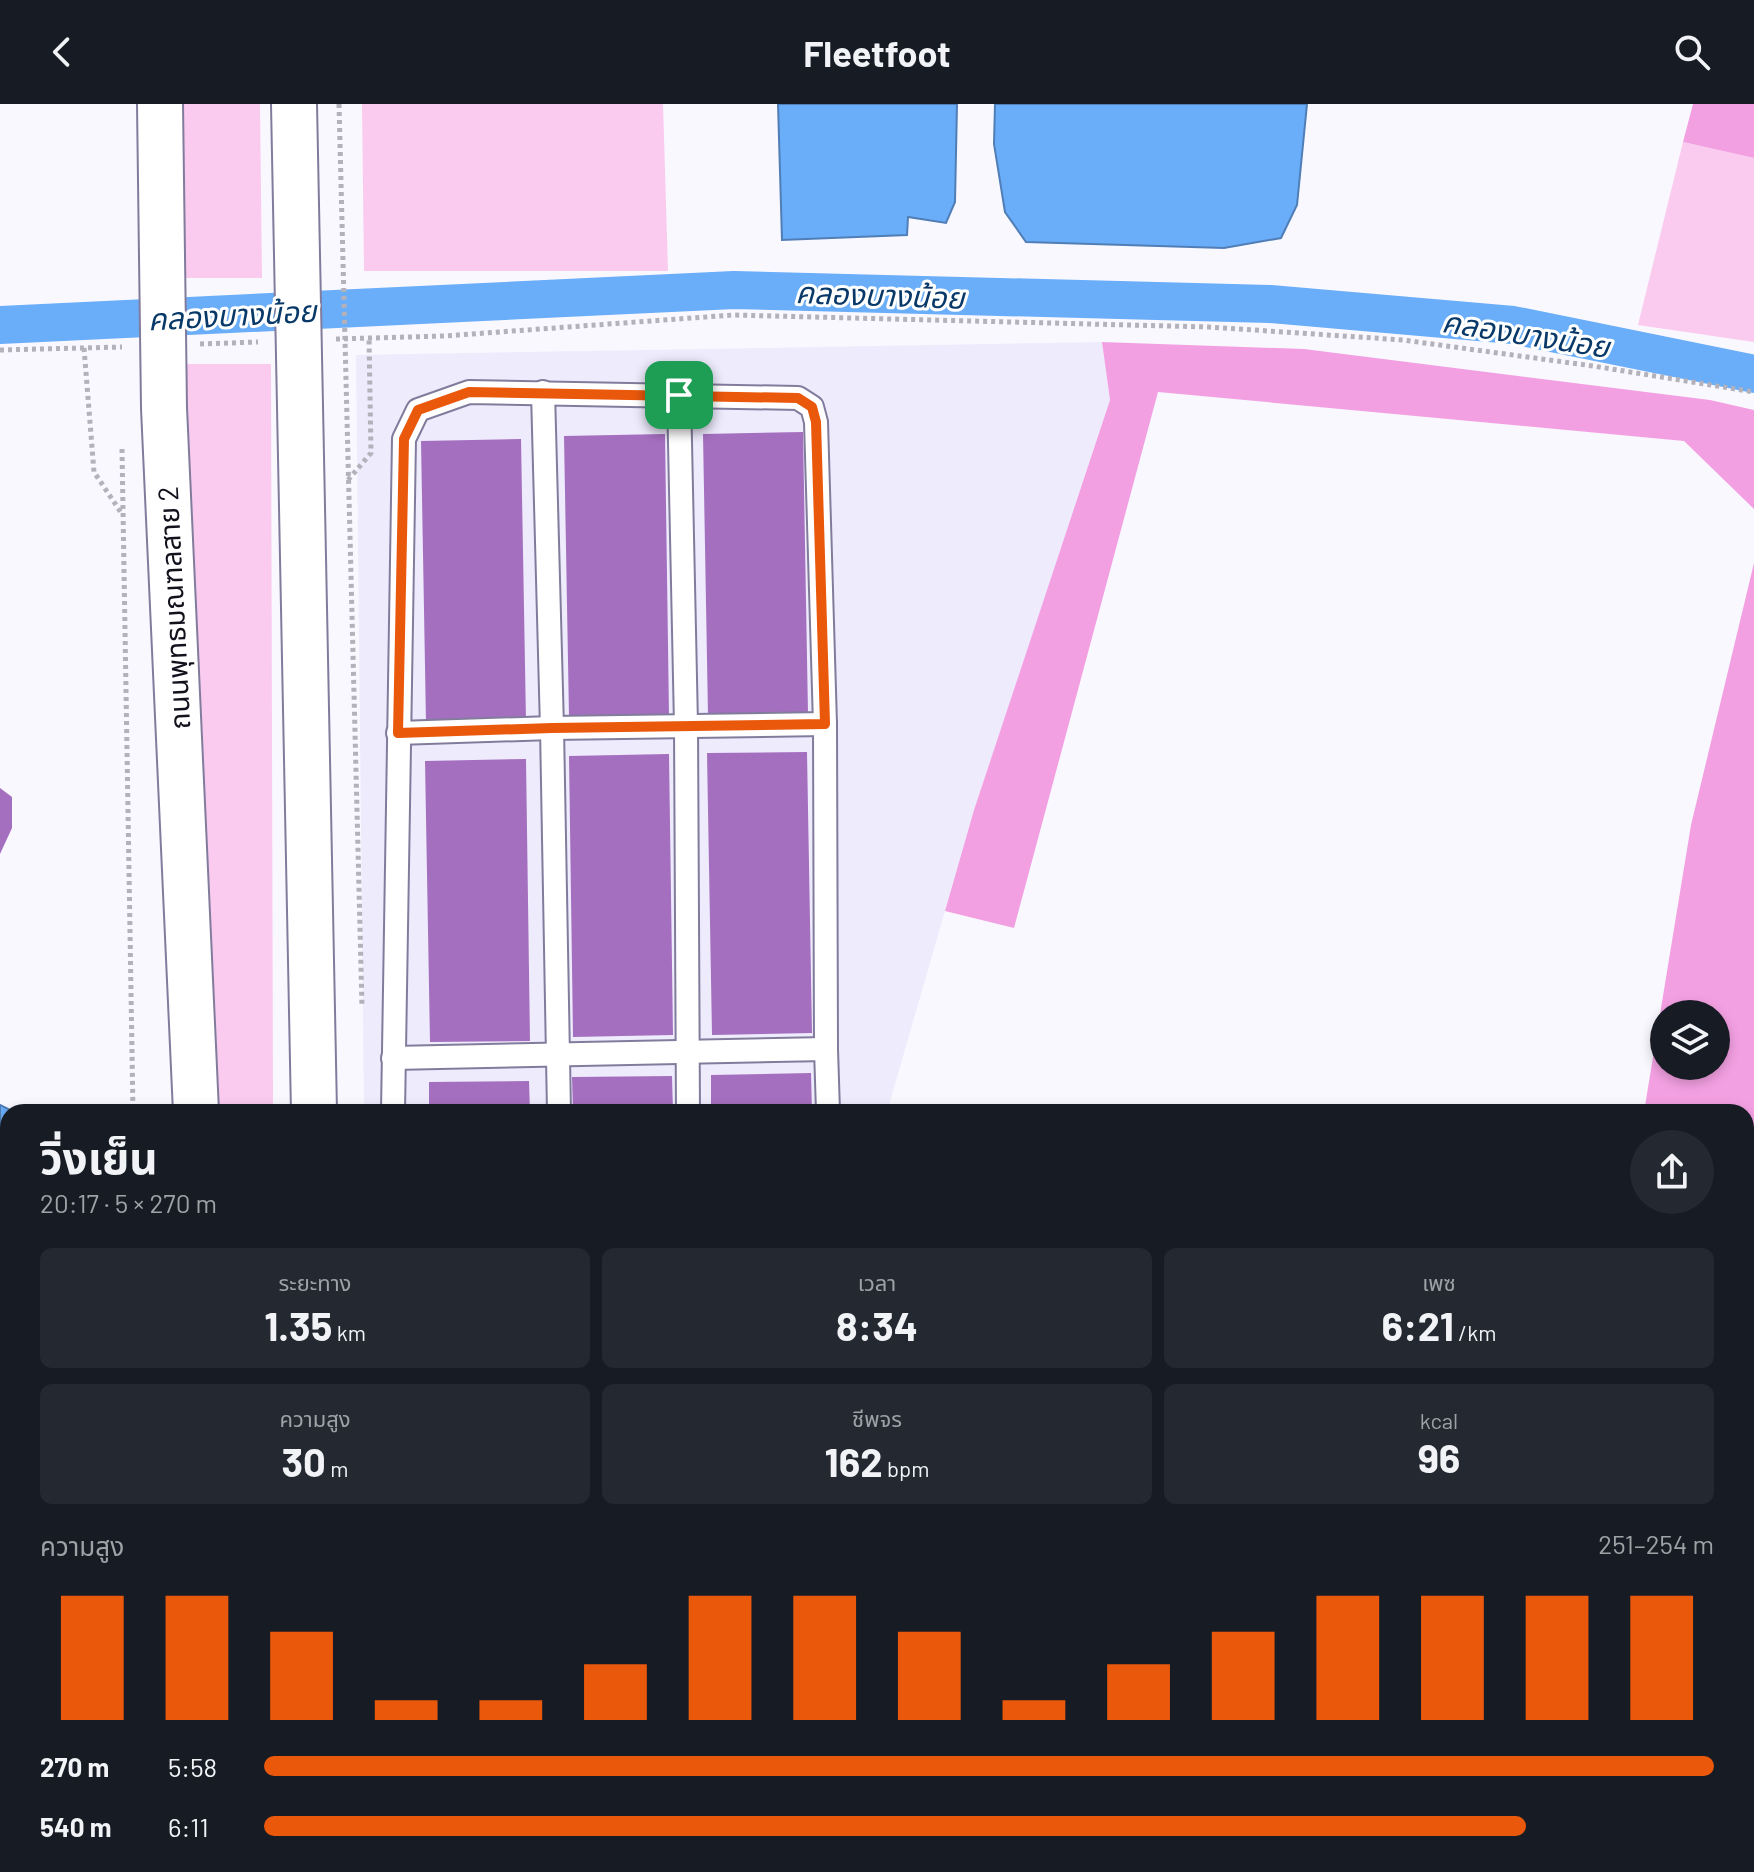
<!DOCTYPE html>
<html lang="th">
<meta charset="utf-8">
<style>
body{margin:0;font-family:Barlow,"Noto Sans Thai",sans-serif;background:#242831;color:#f1f3f6;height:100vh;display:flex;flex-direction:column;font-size:30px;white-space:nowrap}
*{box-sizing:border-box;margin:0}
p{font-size:26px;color:#9ea1a6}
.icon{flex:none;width:44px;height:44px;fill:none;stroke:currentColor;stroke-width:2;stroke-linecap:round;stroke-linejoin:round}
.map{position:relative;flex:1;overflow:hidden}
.panel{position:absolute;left:0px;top:1000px;width:1754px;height:768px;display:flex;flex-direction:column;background:#171b24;border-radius:24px 24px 0 0;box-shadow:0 4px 12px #0003}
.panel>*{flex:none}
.controls{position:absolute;left:1650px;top:896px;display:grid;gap:16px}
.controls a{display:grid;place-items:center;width:80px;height:80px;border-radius:50%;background:#171b24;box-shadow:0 4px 12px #0003;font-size:40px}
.pin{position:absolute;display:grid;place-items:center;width:68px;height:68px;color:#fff;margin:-34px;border-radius:16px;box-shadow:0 4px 12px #0006}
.round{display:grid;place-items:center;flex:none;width:84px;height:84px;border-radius:42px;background:#242831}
.headline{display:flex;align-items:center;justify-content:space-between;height:136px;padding:0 40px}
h1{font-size:44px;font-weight:700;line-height:60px}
.metrics{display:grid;grid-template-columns:repeat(3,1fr);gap:12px;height:136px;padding:8px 40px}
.metrics div{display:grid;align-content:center;border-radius:12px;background:#242831;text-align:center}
.metrics b{font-size:40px;font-weight:700}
.metrics small{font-size:22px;font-weight:400}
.metrics p{font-size:22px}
.chart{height:224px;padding:16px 40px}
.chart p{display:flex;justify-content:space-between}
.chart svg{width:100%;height:144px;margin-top:8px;stroke:#ea580c;stroke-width:6}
ul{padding:0 40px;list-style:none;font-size:26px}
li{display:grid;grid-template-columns:128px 96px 1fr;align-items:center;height:60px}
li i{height:20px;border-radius:10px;background:#ea580c}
header{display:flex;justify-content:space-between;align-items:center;height:104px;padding:0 40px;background:#171b24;font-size:36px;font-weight:700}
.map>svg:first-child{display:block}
.built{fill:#eeebfd}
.green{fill:#facaef}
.forest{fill:#f3a0e2;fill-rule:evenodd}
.water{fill:#6aadf8;stroke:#507eb6;stroke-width:2}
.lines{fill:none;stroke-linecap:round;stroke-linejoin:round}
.canal{stroke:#6aadf8;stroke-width:38}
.building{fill:#a56fbf}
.service-casing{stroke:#827c9c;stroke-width:26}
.minor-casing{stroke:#827c9c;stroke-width:46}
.secondary-casing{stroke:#827c9c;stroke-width:48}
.path{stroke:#b3b1ba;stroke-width:5;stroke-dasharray:4 4;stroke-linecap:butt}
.service{stroke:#fff;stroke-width:22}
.minor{stroke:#fff;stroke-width:42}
.secondary{stroke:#fff;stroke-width:44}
.route-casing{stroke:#fff;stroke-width:16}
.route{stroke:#ea580c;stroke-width:10}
.labels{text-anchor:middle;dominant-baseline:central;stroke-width:6;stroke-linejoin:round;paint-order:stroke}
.street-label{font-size:28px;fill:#14111d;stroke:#fff}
.water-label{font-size:30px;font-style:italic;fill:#083968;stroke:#fff}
</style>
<header><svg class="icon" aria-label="back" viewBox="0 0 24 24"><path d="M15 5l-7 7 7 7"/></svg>Fleetfoot<svg class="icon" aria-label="search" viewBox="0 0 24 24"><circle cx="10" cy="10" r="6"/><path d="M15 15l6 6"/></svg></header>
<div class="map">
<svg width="1754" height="1768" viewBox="0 0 1754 1768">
<rect width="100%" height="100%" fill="#f9f8ff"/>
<g class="built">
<path d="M1102,238l8,58 -136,410 -87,302h-523l-8,-757z"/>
<path d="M372,1760h298l-3,8h-295z"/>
</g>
<g class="green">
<path d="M177,0h83l2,174h-83z"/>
<path d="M362,0h301l5,167h-304z"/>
<path d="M1683,38l71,16v184l-116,-17z"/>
<path d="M185,260h86l2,748h-56z"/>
<path d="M0,1171l8,2v534l-8,3z"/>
<rect x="227" y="1760" width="73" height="8"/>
</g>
<g class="forest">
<path d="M1693,0h61v54l-71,-16z"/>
<path d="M1102,238l202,7 406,51 44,10v99l-70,-68 -526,-49 -144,536 -69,-17 29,-101 136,-410z"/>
<path d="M1754,459v782l-8,-2v-231h-102l47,-287zM1716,910v52h-52v-52z"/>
<path d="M8,1707v53h121v8l-129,-1v-57z"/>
</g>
<g class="water">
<path d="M778,0h179l-2,98 -9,21 -38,-6 -1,18 -125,5z"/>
<path d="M995,0h312l-10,101 -16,33 -57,10 -198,-6 -21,-30 -11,-68z"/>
<path d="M0,1001l14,7h-6v42l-8,3z"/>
</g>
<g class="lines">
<path class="canal" d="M0,221l734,-35 536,14 243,21 241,49"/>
</g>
<g class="building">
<path d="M803,328l5,281 -100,2 -5,-281z"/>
<path d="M665,330l4,281 -100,2 -5,-281z"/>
<path d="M521,335l5,282 -100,2 -5,-282z"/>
<path d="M807,648l5,281 -100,2 -5,-282z"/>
<path d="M669,650l4,281 -100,2 -4,-281z"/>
<path d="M526,655l4,282 -100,1 -5,-281z"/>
<path d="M0,684l12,9v31l-12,26z"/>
<path d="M811,969l1,39h-101v-37z"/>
<path d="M672,972l1,36h-100l-1,-35z"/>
<path d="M529,977l1,31h-101v-30z"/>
<path d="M408,1760h142l1,8h-143z"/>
</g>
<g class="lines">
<defs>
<g id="service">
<path d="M543,288l9,336 7,384"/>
<path d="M679,291l7,330 2,387"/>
<path d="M398,629l154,-5 273,-4"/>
<path d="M393,954l433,-9"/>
<path d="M393,1008l11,-673 14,-29 51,-18 329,6 14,9 4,15 9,302 1,325 2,63"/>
<path d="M575,1760v8"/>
</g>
<g id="minor">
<path d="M1746,1345l8,3"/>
<path d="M1746,1644l8,-30"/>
<path d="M1287,1768l2,-8"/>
<path d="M1713,1768l3,-8"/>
</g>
<g id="secondary">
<path d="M160,0l4,304 32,704"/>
<path d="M294,0l20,1008"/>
<path d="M205,1760v8"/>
<path d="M329,1760v8"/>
</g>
</defs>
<use href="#service" class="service-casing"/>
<use href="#minor" class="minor-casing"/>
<use href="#secondary" class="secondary-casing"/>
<g class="path">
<path d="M339,0l23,903"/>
<path d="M336,235l108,-3 289,-21 476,12 194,13 190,26 161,26"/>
<path d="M200,240l58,-2"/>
<path d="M84,244l10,124 28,42"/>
<path d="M0,246l122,-3"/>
<path d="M122,345l11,663"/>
<path d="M348,376l23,-27 -2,-115"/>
<path d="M1746,1132l8,-35"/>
<path d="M146,1760v8"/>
<path d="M384,1760v8"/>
</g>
<use href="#service" class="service"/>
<use href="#minor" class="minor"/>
<use href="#secondary" class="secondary"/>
</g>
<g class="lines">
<defs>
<path id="route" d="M469,288l329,6 14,9 4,15 9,302 -273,4 -154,5 6,-294 14,-29z"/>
</defs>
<use href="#route" class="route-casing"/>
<use href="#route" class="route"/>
</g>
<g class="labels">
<g class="street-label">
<text transform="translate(173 504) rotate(-93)">ถนนพุทธมณฑลสาย 2</text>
</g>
<g class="water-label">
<text transform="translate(880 190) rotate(2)">คลองบางน้อย</text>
<text transform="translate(232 210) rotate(-3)">คลองบางน้อย</text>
<text transform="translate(1526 229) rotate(9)">คลองบางน้อย</text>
</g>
</g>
</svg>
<div class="controls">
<a><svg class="icon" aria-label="layers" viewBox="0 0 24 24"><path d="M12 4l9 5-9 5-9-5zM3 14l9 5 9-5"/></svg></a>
</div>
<div class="pin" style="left:679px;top:291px;background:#1e9e55"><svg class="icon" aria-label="arrive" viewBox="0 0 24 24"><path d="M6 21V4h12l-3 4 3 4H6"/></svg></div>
<section class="panel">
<div class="headline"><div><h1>วิ่งเย็น</h1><p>20:17 · 5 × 270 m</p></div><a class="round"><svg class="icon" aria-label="share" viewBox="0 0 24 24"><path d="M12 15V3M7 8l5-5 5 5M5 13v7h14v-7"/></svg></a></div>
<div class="metrics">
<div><p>ระยะทาง</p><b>1.35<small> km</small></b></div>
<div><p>เวลา</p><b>8:34</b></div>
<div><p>เพซ</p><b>6:21<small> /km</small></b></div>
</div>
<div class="metrics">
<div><p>ความสูง</p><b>30<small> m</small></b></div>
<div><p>ชีพจร</p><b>162<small> bpm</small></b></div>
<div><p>kcal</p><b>96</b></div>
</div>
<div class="chart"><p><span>ความสูง</span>251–254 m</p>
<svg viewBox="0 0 160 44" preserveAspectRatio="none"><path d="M5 44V6M15 44V6M25 44V17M35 44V38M45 44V38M55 44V27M65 44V6M75 44V6M85 44V17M95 44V38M105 44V27M115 44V17M125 44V6M135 44V6M145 44V6M155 44V6"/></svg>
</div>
<ul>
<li><b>270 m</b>5:58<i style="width:100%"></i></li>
<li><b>540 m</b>6:11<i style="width:87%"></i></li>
</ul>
</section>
</div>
